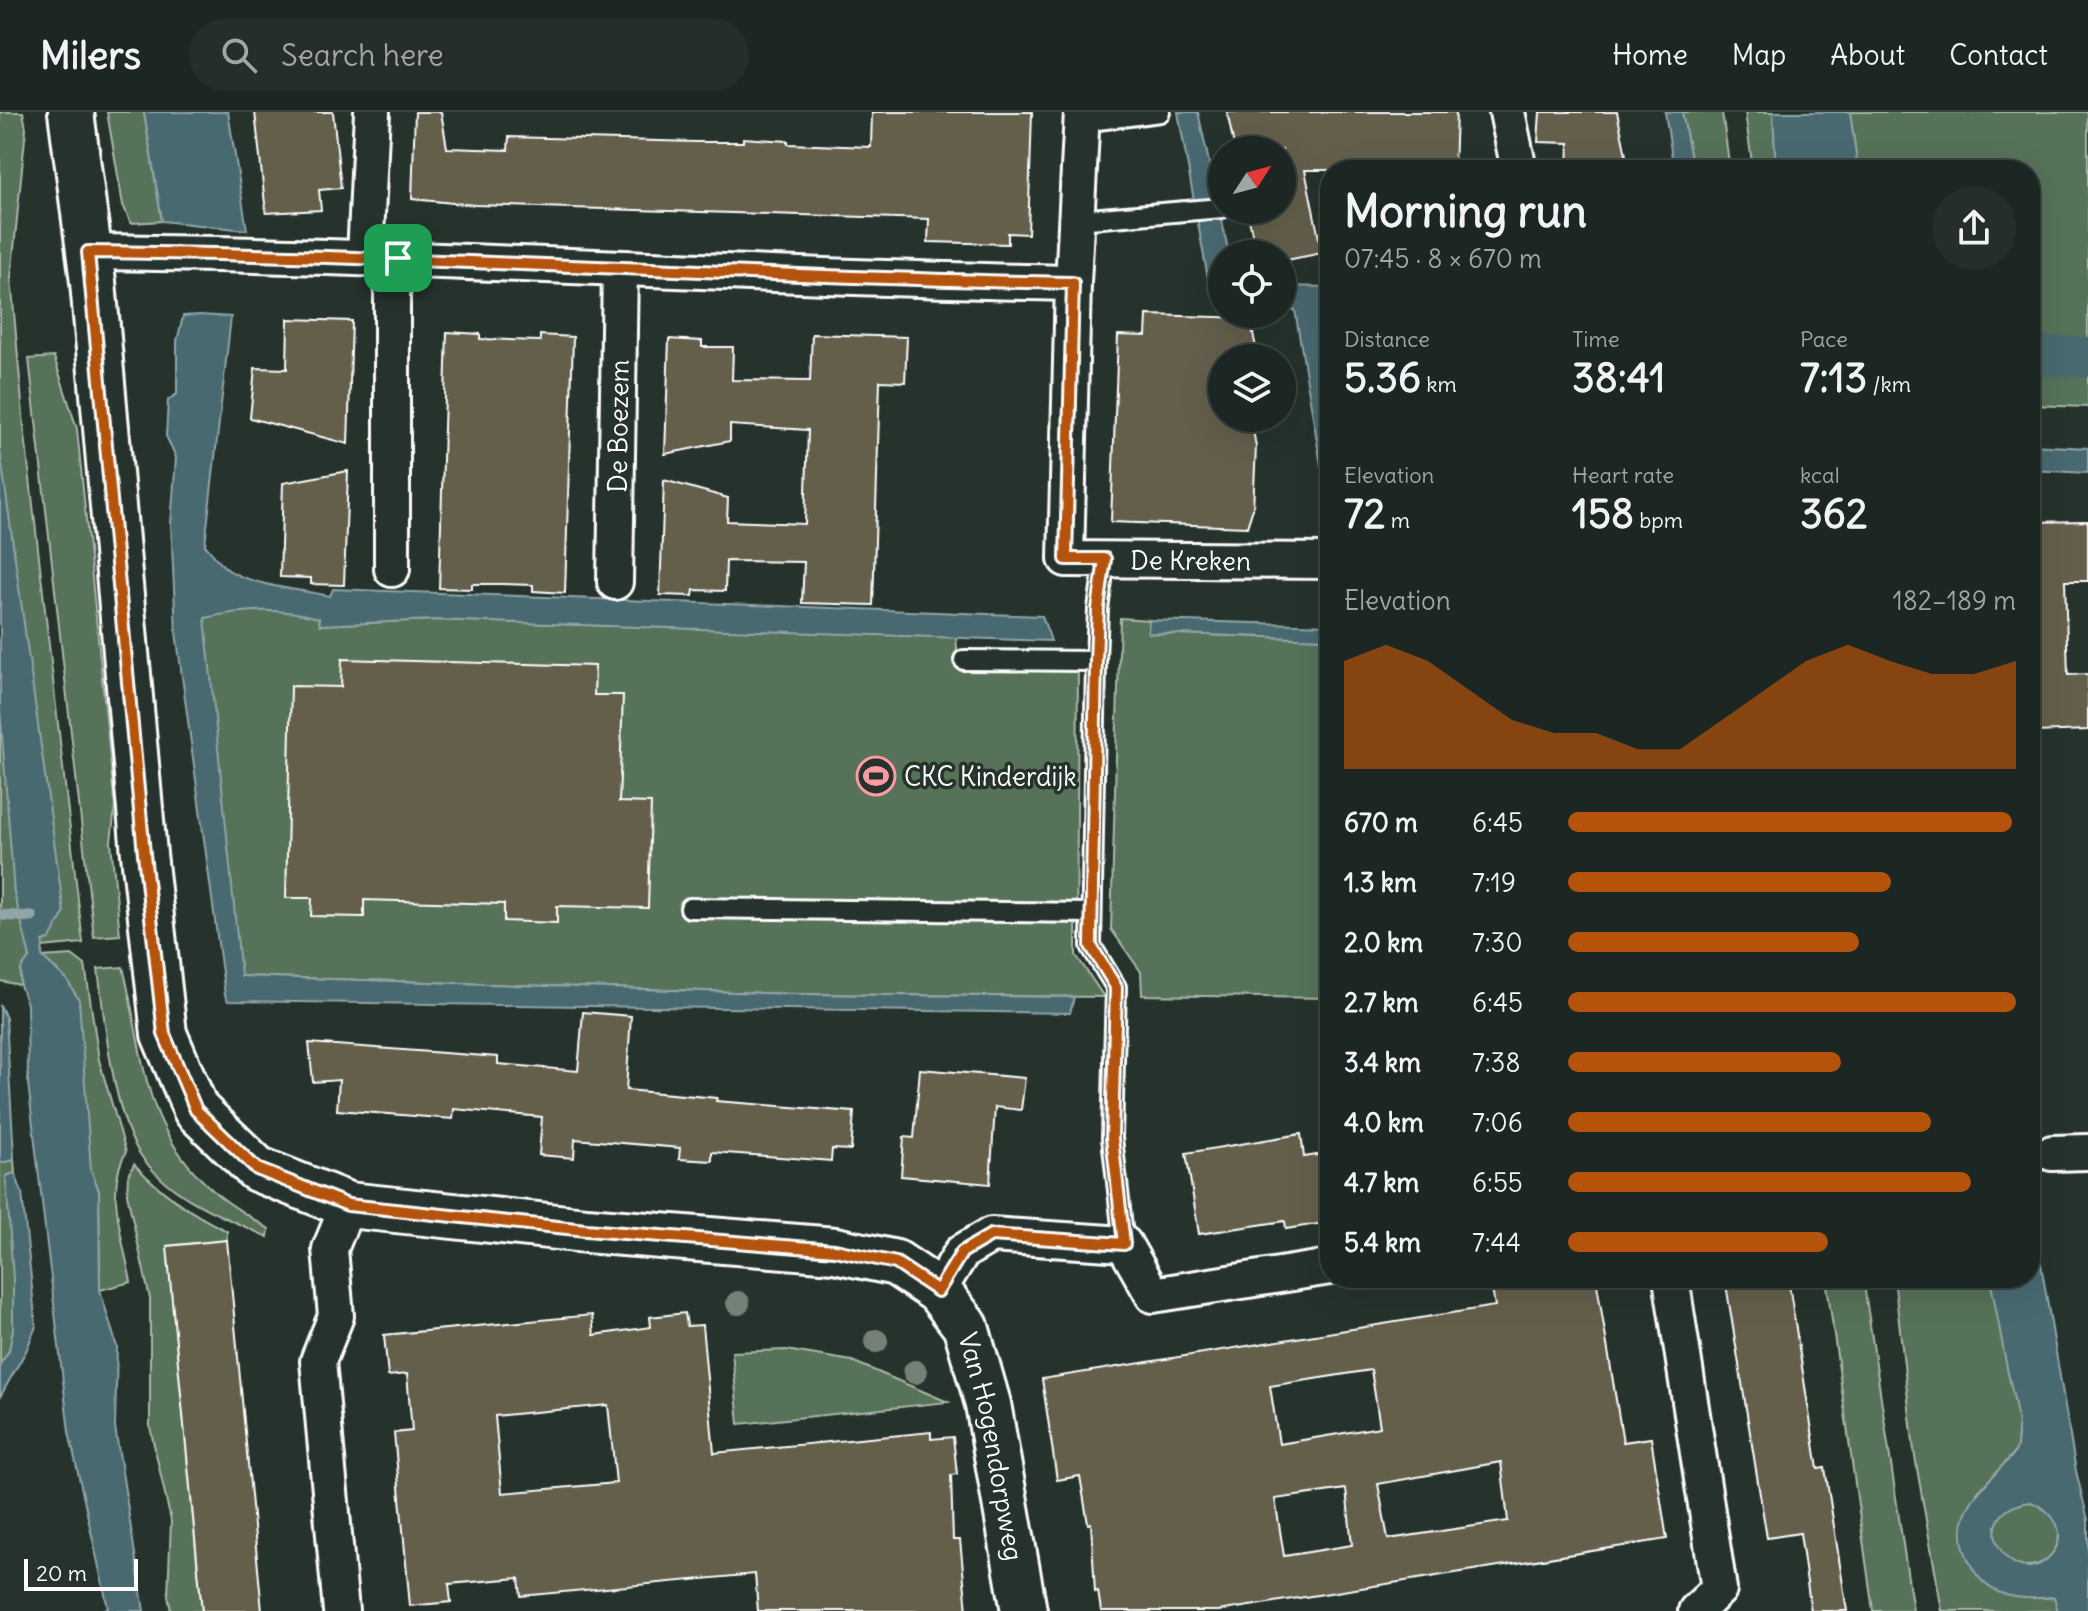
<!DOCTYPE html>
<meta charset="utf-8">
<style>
body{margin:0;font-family:Delius,sans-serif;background:#252e2a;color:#f1f3f6;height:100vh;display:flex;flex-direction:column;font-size:30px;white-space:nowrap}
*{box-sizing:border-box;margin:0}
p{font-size:26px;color:#a0a5a5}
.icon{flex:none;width:44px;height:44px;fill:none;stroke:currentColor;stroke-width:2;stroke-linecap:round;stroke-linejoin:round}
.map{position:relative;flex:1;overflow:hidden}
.drawer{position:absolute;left:1320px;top:48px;width:720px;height:1128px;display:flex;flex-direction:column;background:#1c2622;border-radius:32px;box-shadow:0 8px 32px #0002,0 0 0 2px #3a4340}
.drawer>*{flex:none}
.needle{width:52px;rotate:54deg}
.buttons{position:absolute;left:1208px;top:24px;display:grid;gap:16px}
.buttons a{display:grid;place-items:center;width:88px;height:88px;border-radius:50%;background:#1c2622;box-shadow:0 8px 32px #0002,0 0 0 2px #3a4340;font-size:40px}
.scale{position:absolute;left:24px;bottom:20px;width:114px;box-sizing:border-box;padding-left:8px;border:4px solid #fff;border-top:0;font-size:22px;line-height:28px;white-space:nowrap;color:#fff;-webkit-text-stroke:6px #26332d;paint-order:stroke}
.pin{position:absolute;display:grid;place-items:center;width:68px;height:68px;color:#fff;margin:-34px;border-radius:16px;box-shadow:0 4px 12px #0006}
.round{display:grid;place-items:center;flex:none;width:84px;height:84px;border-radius:42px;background:#252e2a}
.overview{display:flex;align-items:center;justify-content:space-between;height:136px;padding:0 24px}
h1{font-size:44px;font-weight:800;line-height:60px}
.metrics{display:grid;grid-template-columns:repeat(3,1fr);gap:12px;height:136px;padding:8px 24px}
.metrics div{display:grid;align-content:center}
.metrics b{font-size:40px;font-weight:800}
.metrics small{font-size:22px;font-weight:400}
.metrics p{font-size:22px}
.chart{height:224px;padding:16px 24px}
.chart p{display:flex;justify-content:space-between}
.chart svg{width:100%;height:144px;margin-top:8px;fill:#b45309;opacity:.7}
ul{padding:0 24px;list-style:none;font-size:26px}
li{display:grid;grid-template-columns:128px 96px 1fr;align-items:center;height:60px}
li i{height:20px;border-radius:10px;background:#b45309}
header{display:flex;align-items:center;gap:48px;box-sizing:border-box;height:112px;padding:0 40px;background:#1c2622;border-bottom:2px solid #3a4340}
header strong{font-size:38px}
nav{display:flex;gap:44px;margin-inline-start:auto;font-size:28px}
.search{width:560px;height:72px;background:#252e2a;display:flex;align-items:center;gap:20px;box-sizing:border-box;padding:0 28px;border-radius:44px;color:#a0a5a5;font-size:30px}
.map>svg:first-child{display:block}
.green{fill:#577259;stroke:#abb8ac;stroke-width:2}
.water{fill:#48696f;stroke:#91a5a9;stroke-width:2;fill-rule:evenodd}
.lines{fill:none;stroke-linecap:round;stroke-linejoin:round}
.stream{stroke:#91a5a9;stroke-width:11}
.canal{stroke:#48696f;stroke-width:40}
.building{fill:#635f4c;stroke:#fff;stroke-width:2;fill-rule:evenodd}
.lane-casing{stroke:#fff;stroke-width:24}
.street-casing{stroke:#fff;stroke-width:40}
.secondary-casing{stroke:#fff;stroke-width:50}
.lane{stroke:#26332d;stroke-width:18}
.street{stroke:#26332d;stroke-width:34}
.secondary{stroke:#26332d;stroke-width:44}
.tree{fill:#748177}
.route-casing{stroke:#fff;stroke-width:16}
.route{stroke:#b45309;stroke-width:10}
.labels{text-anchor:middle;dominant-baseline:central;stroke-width:7;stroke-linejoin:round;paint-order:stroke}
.street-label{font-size:26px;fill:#fff;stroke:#26332d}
.poi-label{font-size:26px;fill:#fff;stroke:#26332d;text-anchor:start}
</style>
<header>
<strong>Milers</strong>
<div class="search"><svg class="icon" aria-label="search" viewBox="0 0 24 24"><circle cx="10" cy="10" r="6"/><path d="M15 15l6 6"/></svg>Search here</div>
<nav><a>Home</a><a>Map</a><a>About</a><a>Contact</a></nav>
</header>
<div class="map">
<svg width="2088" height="1499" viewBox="0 0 2088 1499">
<rect width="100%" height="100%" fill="#26332d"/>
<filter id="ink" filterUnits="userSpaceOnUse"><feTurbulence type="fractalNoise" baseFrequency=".0125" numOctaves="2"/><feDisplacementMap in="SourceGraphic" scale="16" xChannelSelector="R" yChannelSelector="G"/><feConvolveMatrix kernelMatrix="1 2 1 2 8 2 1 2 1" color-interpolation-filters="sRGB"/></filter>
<g filter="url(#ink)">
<g class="green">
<path d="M0,0h23l3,16 -15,150 13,148 59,517 -41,4 -15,-8 3,18 -9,12 -1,16 -20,-4z"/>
<path d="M107,0h37l18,109 -31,2 -8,-18z"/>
<path d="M1682,0h40l8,58h-37z"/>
<path d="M1745,0h28l3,58h-23z"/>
<path d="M1850,0h238v295l-58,-2v-235h-172z"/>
<path d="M54,245l23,72 38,378 -4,35 9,93 -26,2 -65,-578z"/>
<path d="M240,498l54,1 25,7 1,7 113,-5 523,17 3,32 119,3 -2,283 28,42 -311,-3 -553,-18 -36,-358z"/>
<path d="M1120,506l29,2v13l181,6v359l-188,-3 -1,-23 -30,-43z"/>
<path d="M72,843l13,10 14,95 27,92c-22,37 -2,90 5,130l-31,8 -1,-99 -8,-21 -49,-213z"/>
<path d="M123,855c22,90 17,162 94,227 16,13 35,24 52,35l-1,8c-45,-20 -100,-40 -128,-83 -27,-40 -36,-137 -42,-185z"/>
<path d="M14,1048l1,13 -9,3c3,45 15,130 4,172 -2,6 -6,11 -10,16v-201z"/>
<path d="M134,1052c27,29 57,50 93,67v9l-60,6 35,365h-31l-3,-15 3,-75 -21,-94v-128l-23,-105 1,-18z"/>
<path d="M1826,1166h37l50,333h-40z"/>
<path d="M1894,1166h96l29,140 -2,32 -40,43v82c27,23 43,25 78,22l3,14h-116l-28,-160z"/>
<path d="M786,1238l66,11 96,41 -209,22 -7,-72z"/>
<circle cx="2027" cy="1422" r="32"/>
</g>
<g class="water">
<path d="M144,0h84l19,118 -85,-9z"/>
<path d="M1178,0h20l31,142h-7v49l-12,-13z"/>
<path d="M1665,0h17l11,58h-19z"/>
<path d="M1773,0h77l8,58h-82z"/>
<path d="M1282,174l48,1v232l-35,-209 -13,-2z"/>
<path d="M200,203l31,2 -26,228c7,8 14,18 22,24 22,16 74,21 103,27l3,-7 709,27 9,25 -618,-21 -113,5 -1,-7c-39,-11 -76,-9 -114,0l36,358 552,18 281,3 -4,16 -842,-12 -3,-6 -49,-363 -5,-108 5,-67 -10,-21 2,-36 9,-6v-53l6,-25z"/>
<path d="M2030,333l58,3v25l-58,-3z"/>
<path d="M0,338l64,463 -14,26 -7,2 -1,15 25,24 12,20 12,170 8,21 1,99 17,57 -2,80 29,184h-45l9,-3 -39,-176 -41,-349 -1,-79 -7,-19 1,-16 9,-12 -16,-64 -14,-184z"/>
<path d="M1149,508l181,5v14l-182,-6z"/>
<path d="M0,893l6,13 8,139v3l-14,3z"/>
<path d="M15,1061l7,20 14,133 -10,25 -26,46v-33l9,-13 4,-22v-50l-7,-103z"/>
<path d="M2030,1087l46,272 12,49v91h-30l-4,-14c-30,3 -63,3 -81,-28 -27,-47 -2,-69 30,-104 6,-6 13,-11 14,-19 4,-28 -5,-52 -10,-78 -6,-30 -11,-60 -17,-90h40zM2031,1390c22,9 39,31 20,53 -37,43 -93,-43 -20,-53z"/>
</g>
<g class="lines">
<path class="stream" d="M0,803l32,2"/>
<path class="canal" d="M2030,243l58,2"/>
</g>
<g class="building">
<path d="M255,0h78l8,76 -22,2 2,20 -55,3z"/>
<path d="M415,0h26l6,36 61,2 1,-13 187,5h47v-4l45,3v3l83,3 1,-35h160l-4,122 -20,-1v11l-80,-2 1,-23 -454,-14 -63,-6z"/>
<path d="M1227,0h229l-2,58h-149l17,83 -40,8v-9h-26l-9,-42h35v-60h-47z"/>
<path d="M1540,0h77l12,58h-61l1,-27 -31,-1z"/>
<path d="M1147,203l103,3 8,40h-36v60h29l5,29 -3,61 -6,19 -136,-5 7,-187 28,1z"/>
<path d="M288,207l64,2 -4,123 -98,-26 5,-50 32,1z"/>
<path d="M447,220l33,2v5l60,2v-6l33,2 -8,256 -32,-2v-6l-31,-1h-30v5l-33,-1z"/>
<path d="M812,222l95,3 -2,45 -25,-1 -7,224 -71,-2 2,-41 -78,-1 -1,30 -31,-1 -1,6 -33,-1 4,-115 64,18 -1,23 78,3 3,-94 -78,-5v16l-65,13 4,-115 33,2v6h31l-1,33 78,1z"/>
<path d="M348,359l-4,114 -33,-1v-6l-31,-1 3,-94z"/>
<path d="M2088,409v60h-23l3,94 20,-1v56l-53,2 -1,-53 -4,1v-158z"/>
<path d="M342,547l253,7 -1,29h29l-4,107 32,1 -3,105 -91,-2v17l-53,-2v-17l-140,-4v17l-53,-1 1,-18h-26l5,-212 50,1z"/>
<path d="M583,900l48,4 -5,74 91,8 -1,3 138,11 -3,38 -19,-1 -1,12 -119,-9v9l-33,-2 1,-11 -105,-9 -1,19 -35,-3 3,-38 -88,-8 -1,10 -116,-9 2,-30 -26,2 -4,-39 189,14v7l80,7z"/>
<path d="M920,957l105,9 -4,32 -26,-3 -5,77 -89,-8 3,-39 10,1z"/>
<path d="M1301,1022l3,23 26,-4v69l-44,7 -1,-8 -86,13 -13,-81z"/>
<path d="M227,1128l20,213 15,158h-60l-27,-279 -8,-86z"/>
<path d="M1490,1166h106l27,164 28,-4 16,101 -449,72h-117l-3,-20 -3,1 -4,-69 -3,1 -8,-48 -23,4 -15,-101 453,-73zM1371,1258l9,57 -101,17 -9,-58zM1501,1350l7,59 -120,18 -10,-55zM1346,1377l6,56 -68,11 -9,-57z"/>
<path d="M1725,1166h63l30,191 7,-1 22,143h-36l-11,-78 -33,5z"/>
<path d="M685,1201l2,13 15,-1 12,128 217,-21v7l22,-2 4,37 -6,1 2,65h7l7,71h-209l-3,-37 -234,22 -2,-18 -70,6 2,18 -41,4 -16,-173 18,-2 -5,-57 -19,2 -4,-41 208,-20 2,20 57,-8 -1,-10zM608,1293l8,78 -114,10 -7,-77z"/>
</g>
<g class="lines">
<defs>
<g id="lane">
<path d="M1082,10l78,-10"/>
<path d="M1077,108l145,-12"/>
<path d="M1105,447l-7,50 -2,52 -5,285 25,41 -4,151 12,106"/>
<path d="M964,548l132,1"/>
<path d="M690,796l400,5"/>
</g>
<g id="street">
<path id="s1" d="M1082,0l-9,171 -7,276 264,2"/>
<path d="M1507,0l12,58"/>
<path d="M88,140c329,3 657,25 985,31"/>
<path d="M365,144l7,-144"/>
<path d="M392,457v-275l6,-36"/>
<path id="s2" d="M615,470l5,-314"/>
<path d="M2052,1041l36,-1"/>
<path d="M1671,1166l48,311 -23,22"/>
<path d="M938,1179l24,-39 29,-17 133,9 29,51 177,-28"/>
<path d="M341,1499l-23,-250 18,-45 -6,-67 18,-44"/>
</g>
<g id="secondary">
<path id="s3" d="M71,0l22,170 51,572 20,180 32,76 61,59 91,36 238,25 249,20 61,13 42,28 28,36 22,77 36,207"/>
</g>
</defs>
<use href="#lane" class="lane-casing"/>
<use href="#street" class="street-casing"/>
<use href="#secondary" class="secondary-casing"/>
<use href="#lane" class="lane"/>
<use href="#street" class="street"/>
<use href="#secondary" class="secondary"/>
</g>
<g class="tree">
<circle cx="738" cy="1191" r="12"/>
<circle cx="876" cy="1229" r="12"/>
<circle cx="915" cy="1260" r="12"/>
</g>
</g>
<g class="lines" filter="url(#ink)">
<defs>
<path id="route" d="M88,140c329,3 657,25 985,31l-7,276h39l-7,50 -2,52 -5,285 25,41 -4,151 12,106 -133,-9 -29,17 -24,39 -42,-28 -61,-13 -249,-20 -238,-25 -91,-36 -61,-59 -32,-76 -20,-180z"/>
</defs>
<use href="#route" class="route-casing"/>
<use href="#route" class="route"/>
</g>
<defs>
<symbol id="stadium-ring" viewBox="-11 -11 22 22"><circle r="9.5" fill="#26332d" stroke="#ff9aa2" stroke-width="1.5"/><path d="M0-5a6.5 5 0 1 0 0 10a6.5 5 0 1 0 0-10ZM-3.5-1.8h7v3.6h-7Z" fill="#ff9aa2"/></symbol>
</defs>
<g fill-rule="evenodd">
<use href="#stadium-ring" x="854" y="642" width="44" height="44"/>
</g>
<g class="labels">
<g class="street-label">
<text stroke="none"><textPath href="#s2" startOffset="156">De Boezem</textPath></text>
<text stroke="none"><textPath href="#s1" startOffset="572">De Kreken</textPath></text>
<text stroke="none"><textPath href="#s3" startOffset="1962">Van Hogendorpweg</textPath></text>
</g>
<g class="poi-label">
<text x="904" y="664">CKC Kinderdijk</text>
</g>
</g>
</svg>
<div class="buttons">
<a><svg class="needle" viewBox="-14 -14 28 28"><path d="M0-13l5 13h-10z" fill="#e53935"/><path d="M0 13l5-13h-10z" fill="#a0a5a5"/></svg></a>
<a><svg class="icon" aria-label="locate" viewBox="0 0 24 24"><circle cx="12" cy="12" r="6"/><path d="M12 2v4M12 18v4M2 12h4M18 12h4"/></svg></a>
<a><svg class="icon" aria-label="layers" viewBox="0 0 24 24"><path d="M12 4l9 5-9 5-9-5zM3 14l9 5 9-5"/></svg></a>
</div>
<div class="scale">20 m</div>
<div class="pin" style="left:398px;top:146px;background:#1e9e55"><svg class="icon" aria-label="arrive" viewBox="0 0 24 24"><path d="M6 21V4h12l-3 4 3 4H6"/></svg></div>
<section class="drawer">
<div class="overview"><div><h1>Morning run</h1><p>07:45 · 8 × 670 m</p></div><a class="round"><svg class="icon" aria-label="share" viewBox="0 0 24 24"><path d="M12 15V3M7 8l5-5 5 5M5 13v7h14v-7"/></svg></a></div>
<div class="metrics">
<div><p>Distance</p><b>5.36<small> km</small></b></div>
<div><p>Time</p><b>38:41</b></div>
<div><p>Pace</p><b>7:13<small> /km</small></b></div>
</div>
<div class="metrics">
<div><p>Elevation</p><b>72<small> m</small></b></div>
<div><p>Heart rate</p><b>158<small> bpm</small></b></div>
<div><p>kcal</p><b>362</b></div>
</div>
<div class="chart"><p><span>Elevation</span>182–189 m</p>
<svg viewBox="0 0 160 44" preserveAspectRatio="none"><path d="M0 44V11L10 6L20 11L30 20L40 29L50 33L60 33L70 38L80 38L90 29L100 20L110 11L120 6L130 11L140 15L150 15L160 11V44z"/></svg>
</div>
<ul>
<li><b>670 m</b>6:45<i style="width:99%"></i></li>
<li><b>1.3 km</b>7:19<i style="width:72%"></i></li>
<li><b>2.0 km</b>7:30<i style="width:65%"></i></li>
<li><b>2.7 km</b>6:45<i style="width:100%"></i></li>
<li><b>3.4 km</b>7:38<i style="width:61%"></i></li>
<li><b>4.0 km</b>7:06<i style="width:81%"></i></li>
<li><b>4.7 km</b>6:55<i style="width:90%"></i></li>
<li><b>5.4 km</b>7:44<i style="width:58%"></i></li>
</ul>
</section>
</div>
